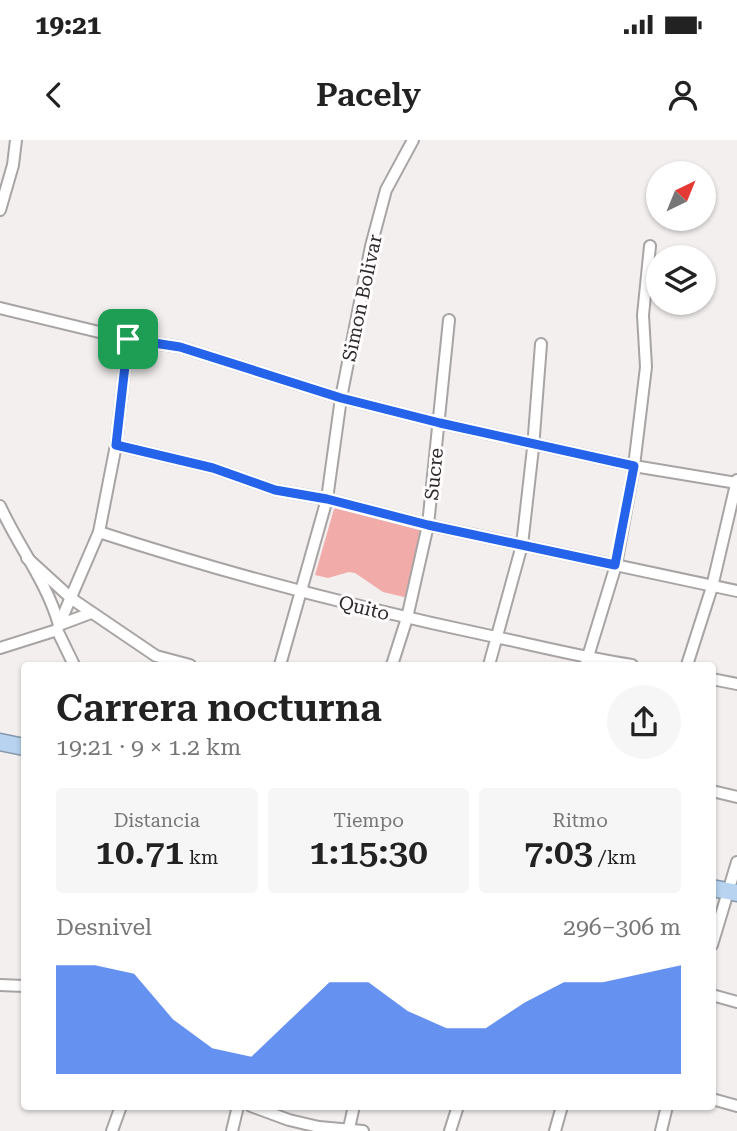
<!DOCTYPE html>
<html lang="es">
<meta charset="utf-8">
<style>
body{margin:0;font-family:"Roboto Serif",serif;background:#f6f6f6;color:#222;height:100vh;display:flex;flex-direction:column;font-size:26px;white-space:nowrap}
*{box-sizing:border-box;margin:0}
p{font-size:23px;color:#767676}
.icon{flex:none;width:38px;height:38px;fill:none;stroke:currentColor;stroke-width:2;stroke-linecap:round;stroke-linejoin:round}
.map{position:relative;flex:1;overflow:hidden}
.sheet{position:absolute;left:21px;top:522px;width:695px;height:448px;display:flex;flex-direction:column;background:#fff;border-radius:7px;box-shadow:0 2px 5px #0004}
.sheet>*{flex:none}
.needle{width:46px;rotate:43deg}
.fabs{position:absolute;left:646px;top:21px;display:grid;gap:14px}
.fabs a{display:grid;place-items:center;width:70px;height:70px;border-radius:50%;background:#fff;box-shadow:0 2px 5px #0004;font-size:35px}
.pin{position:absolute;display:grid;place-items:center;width:60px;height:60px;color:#fff;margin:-30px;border-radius:14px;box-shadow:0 4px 10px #0006}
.round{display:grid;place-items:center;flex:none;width:74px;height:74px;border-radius:37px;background:#f6f6f6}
.head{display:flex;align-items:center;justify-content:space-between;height:119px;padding:0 35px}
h1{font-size:38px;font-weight:600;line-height:52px}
.stats{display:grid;grid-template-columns:repeat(3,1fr);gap:10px;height:119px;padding:7px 35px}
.stats div{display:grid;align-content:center;border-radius:7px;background:#f6f6f6;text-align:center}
.stats b{font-size:35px;font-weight:600}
.stats small{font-size:19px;font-weight:400}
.stats p{font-size:19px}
.chart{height:196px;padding:14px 35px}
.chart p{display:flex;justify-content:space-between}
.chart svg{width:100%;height:126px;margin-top:7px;fill:#2563eb;opacity:.7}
.status{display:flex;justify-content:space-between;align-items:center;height:49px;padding:0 35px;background:#fff;direction:ltr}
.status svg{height:19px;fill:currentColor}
header{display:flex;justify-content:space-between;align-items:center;height:91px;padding:0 35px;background:#fff;font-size:32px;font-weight:600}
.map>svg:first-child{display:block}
.green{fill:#f1acaa}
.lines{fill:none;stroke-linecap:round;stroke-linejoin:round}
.minor-casing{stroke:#a8a4a4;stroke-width:14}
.highway-casing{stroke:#8698aa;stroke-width:19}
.minor{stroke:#fff;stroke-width:10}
.highway{stroke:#b7d3f0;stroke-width:16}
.route-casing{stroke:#fff;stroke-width:14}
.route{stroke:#2563eb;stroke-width:9}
.labels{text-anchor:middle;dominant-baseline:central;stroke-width:6;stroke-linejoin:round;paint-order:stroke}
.street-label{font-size:19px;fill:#2b2929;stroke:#fffdfd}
</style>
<div class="status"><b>19:21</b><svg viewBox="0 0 49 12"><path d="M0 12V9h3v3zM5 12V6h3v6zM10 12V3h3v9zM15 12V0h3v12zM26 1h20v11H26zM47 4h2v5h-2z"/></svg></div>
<header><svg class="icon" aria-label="back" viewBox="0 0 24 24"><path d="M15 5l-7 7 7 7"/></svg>Pacely<svg class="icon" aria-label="person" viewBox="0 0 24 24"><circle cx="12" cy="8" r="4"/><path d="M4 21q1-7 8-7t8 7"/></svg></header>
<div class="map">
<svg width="737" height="991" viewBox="0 0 737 991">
<rect width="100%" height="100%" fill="#f3efef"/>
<path class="green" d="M338,367l86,24 -16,67 -25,-6 -28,-19 -6,-1 -21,6 -13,-3 19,-66z"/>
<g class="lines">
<defs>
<g id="minor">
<path d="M0,70l13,-45 3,-25"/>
<path d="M0,168l128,31 52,8 161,51 99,25 194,43 103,17"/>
<path d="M116,305l97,23 62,22 52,9 101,26 309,66"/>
<path d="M0,366c18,40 47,76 59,119l-2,5 17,35"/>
<path d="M99,392c129,42 259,76 392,104 47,10 94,22 141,29"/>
<path d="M27,418l45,41 84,57 34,9"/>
<path d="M59,485l40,-93 17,-87 12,-106"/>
<path d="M59,485l32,-12"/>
<path d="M0,508l57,-18"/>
<path d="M586,523l30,-98 18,-99 12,-99 -3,-52 7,-69"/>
<path d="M280,525l47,-166 14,-101 30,-152 15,-56 27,-50"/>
<path d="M392,525l15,-47 21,-93 21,-205"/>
<path d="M489,525l33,-120 11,-97 8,-104"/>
<path d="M687,525l25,-78 25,-107"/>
<path d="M712,539l25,5"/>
<path d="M712,651l25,6"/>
<path d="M712,805l25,-83"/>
<path d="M0,845l24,1"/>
<path d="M712,855l25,7"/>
<path d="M712,959l25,7"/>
<path d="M251,966l38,14 30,7 44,4"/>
<path d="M349,988l5,-22"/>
<path d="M112,991l9,-25"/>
<path d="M232,991l6,-25"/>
<path d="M450,991l8,-25"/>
<path d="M555,991l7,-25"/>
<path d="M661,991l6,-25"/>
</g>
<g id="highway">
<path d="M0,602l24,5"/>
<path d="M712,748l25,5"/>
</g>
</defs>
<use href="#minor" class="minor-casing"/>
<use href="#highway" class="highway-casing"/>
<use href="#minor" class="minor"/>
<use href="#highway" class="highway"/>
</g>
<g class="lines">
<defs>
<path id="route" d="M128,199l52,8 161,51 99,25 194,43 -19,99 -187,-40 -101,-26 -52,-9 -62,-22 -97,-23z"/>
</defs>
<use href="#route" class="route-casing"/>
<use href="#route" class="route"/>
</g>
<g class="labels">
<g class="street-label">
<text transform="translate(362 158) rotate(-78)">Simon Bolivar</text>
<text transform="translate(434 334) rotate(-84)">Sucre</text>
<text transform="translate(364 468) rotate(14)">Quito</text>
</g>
</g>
</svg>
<div class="fabs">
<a><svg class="needle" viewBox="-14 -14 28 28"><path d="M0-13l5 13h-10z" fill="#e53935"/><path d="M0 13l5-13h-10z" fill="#767676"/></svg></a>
<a><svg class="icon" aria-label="layers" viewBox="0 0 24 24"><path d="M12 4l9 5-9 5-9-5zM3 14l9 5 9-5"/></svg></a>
</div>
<div class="pin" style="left:128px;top:199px;background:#1e9e55"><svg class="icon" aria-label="arrive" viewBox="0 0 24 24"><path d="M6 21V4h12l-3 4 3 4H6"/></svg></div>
<section class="sheet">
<div class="head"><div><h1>Carrera nocturna</h1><p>19:21 · 9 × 1.2 km</p></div><a class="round"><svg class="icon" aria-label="share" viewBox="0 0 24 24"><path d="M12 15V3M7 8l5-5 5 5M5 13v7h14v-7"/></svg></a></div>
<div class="stats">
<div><p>Distancia</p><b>10.71<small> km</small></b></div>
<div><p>Tiempo</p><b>1:15:30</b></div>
<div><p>Ritmo</p><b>7:03<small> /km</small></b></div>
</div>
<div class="chart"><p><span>Desnivel</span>296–306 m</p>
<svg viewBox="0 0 160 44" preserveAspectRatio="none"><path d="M0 44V6L10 6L20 9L30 25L40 35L50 38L60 25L70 12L80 12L90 22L100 28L110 28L120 19L130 12L140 12L150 9L160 6V44z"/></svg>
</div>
</section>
</div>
